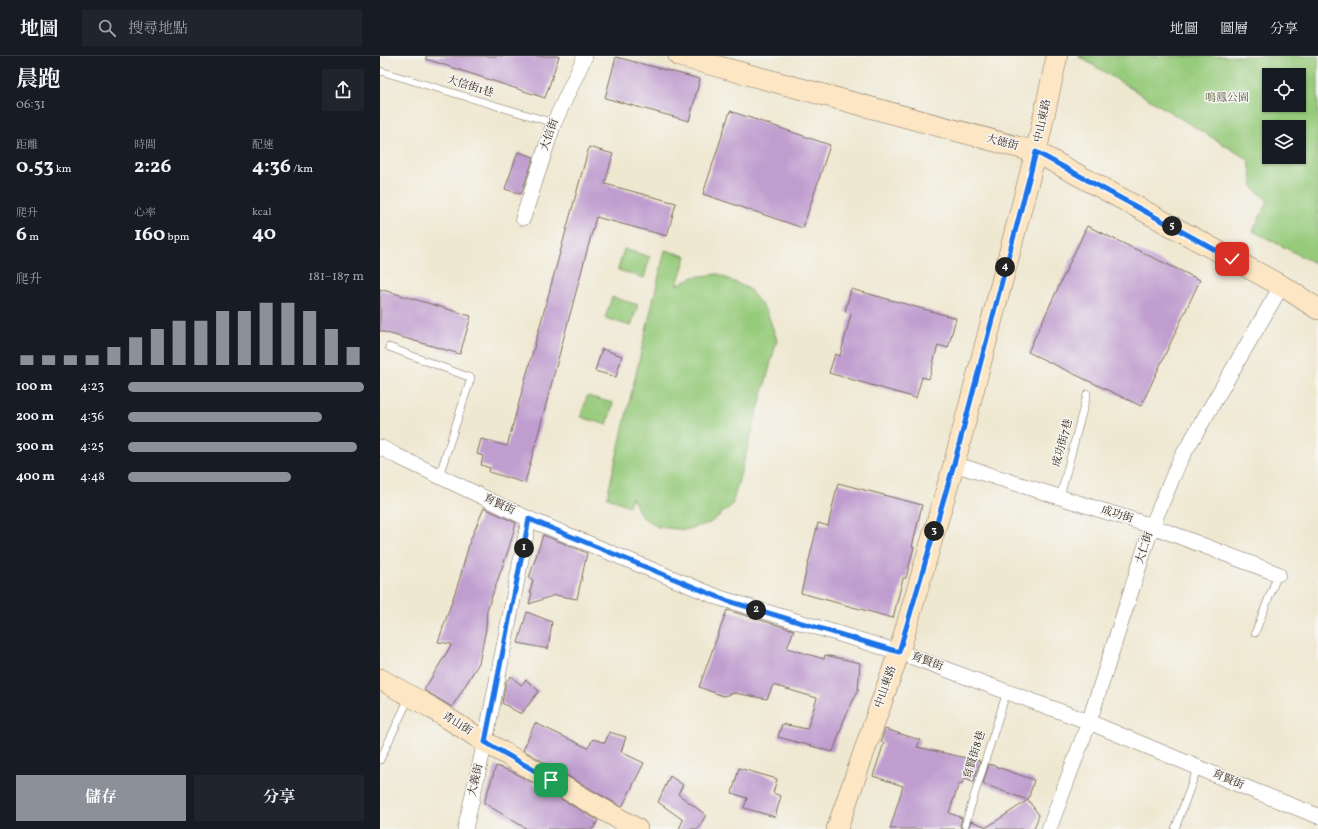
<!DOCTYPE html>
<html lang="zh-TW">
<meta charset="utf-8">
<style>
body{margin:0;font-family:Vollkorn,"Noto Serif TC",serif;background:#20242c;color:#f1f3f6;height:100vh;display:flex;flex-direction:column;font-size:15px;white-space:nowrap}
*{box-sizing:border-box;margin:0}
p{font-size:13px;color:#9ea1a6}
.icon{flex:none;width:22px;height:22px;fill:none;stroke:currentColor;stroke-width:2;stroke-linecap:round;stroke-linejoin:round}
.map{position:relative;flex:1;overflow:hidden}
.sheet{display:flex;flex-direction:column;background:#171b24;width:380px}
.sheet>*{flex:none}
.tools{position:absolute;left:882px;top:12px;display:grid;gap:8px}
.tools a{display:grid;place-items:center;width:44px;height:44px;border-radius:0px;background:#171b24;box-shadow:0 1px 3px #0004;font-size:20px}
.pin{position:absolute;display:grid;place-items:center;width:34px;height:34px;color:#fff;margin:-17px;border-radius:8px;box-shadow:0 2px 6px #0006}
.km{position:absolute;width:20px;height:20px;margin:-10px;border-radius:50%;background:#222;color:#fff;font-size:11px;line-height:20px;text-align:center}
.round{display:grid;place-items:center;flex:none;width:42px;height:42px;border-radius:0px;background:#20242c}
.overview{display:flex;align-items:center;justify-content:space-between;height:68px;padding:0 16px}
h1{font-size:22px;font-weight:700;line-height:30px}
.metrics{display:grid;grid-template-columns:repeat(3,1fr);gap:6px;height:68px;padding:4px 16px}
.metrics div{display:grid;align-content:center}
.metrics b{font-size:20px;font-weight:700}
.metrics small{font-size:11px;font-weight:400}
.metrics p{font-size:11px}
.chart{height:112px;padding:8px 16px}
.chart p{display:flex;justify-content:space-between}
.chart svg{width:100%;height:72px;margin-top:4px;stroke:#8c9099;stroke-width:6}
.cta{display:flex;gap:8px;margin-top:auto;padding:8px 16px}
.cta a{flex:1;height:46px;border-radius:0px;background:#8c9099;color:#fff;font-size:16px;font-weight:700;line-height:46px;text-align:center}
.cta a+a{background:#20242c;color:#f1f3f6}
ul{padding:0 16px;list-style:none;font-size:13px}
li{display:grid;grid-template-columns:64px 48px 1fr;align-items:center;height:30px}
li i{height:10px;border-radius:5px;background:#8c9099}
header{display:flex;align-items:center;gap:24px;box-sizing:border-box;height:56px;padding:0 20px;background:#171b24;border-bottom:1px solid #363941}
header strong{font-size:19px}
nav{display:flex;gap:22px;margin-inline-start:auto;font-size:14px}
.search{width:280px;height:36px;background:#20242c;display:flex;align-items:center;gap:10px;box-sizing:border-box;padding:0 14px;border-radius:0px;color:#9ea1a6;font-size:15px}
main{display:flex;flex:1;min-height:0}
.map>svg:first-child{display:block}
.green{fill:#97cb7c;stroke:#697a4d;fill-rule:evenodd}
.building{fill:#c09dcf}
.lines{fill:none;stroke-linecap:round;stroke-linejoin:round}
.lane-casing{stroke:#7a6c5d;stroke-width:8}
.street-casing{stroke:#7a6c5d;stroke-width:16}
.secondary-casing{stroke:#7a6c5d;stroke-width:22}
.lane{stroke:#fff;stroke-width:7}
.street{stroke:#fff;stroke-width:15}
.secondary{stroke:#fce6c4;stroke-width:21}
.route-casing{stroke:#fff;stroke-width:8}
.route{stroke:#1a73e8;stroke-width:5}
.labels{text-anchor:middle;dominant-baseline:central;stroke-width:3;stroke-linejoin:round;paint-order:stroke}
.street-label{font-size:11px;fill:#3b2a1e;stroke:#f6f6f2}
.park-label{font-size:11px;fill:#575a3a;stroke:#f6f6f2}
</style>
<header>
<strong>地圖</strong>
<div class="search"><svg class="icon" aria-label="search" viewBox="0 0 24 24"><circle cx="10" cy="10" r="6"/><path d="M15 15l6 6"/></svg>搜尋地點</div>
<nav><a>地圖</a><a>圖層</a><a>分享</a></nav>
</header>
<main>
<section class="sheet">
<div class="overview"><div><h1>晨跑</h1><p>06:31</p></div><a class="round"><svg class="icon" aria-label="share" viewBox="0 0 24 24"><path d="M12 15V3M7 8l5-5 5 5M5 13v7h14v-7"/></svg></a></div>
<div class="metrics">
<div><p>距離</p><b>0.53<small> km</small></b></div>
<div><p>時間</p><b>2:26</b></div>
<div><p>配速</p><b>4:36<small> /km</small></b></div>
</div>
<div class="metrics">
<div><p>爬升</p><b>6<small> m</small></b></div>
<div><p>心率</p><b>160<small> bpm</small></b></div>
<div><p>kcal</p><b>40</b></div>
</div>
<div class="chart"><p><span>爬升</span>181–187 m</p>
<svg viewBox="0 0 160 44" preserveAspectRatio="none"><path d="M5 44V38M15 44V38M25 44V38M35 44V38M45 44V33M55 44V27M65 44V22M75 44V17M85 44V17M95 44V11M105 44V11M115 44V6M125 44V6M135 44V11M145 44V22M155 44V33"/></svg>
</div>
<ul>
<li><b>100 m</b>4:23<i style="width:100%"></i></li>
<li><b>200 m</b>4:36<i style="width:82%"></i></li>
<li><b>300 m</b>4:25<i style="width:97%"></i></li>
<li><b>400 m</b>4:48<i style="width:69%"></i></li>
</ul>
<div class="cta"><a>儲存</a><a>分享</a></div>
</section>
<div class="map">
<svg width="938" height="773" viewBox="0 0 938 773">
<rect width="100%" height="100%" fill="#f6f6f2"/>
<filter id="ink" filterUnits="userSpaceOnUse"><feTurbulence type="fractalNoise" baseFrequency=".025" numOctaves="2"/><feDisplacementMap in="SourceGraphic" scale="8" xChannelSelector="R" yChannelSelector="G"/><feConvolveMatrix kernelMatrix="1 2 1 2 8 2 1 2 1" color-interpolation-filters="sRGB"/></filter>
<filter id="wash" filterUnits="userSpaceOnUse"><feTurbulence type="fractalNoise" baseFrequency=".012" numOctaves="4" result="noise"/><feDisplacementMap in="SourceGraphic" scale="16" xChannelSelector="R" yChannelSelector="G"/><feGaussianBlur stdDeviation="0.9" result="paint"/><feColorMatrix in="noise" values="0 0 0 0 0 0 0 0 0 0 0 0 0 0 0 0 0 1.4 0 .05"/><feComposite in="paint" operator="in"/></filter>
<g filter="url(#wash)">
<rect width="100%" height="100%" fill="#efe8d1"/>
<g class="green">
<path d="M698,0h240v209l-65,-34 15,-30 -15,-13 -4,-28zM889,19h30v30h-30zM889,71h30v30h-30z"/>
<path d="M244,193l26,8 -6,21 -26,-8z"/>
<path d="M285,194l21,6 -9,29 16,-8 25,-3 31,15 18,23 10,28 -45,165 -22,18 -25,7 -27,-3 -17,-11 -9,-19 -3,9 -22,-9z"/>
<path d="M232,241l26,8 -7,21 -26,-8z"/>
<path d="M207,340l26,7 -6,22 -26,-8z"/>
</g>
<g id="blocks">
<g class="building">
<path d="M46,0h133l-14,42 -119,-39z"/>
<path d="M236,1l84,22 -11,42 -84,-23z"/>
<path d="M350,55l100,34 -27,83 -100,-34z"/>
<path d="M209,91l24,7 -8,30 71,19 -9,33 -71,-19 -71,266 -36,-11 1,-4 -9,-3 2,-9 -6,-2 4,-15 26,7z"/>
<path d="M138,96l16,5 -13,37 -16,-5z"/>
<path d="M707,170l113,54 -59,126 -113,-54z"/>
<path d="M0,233l91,27 -11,38 -80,-23z"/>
<path d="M471,233l105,29 -8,30 -10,-3 -9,34 -7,-2 -6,21 -87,-25 6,-19 5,2 11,-42 -6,-2z"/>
<path d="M222,293l20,7 -6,21 -21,-6z"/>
<path d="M458,427l84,22 -10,42h2l-8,31h-3l-10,40 -92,-25 17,-70 10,3z"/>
<path d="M104,452l32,15 -7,25 -22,62 -1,19 -7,34 -27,44 -28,-17 28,-46 -14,-2 21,-61 11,-40z"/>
<path d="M163,479l44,18 -10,46 -22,-4 -26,9 3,-11 -2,-1 3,-12 -4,-2z"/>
<path d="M347,554l67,20 -7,18 37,11 1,-4 35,8 -2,27 -14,30 -11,32 -55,-15 4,-13 25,5 10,-31 -44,-13 -6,14 -32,-6 -12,3 -24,-9z"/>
<path d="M147,556l25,10 -4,27 -30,-6z"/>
<path d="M131,620l10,9 5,-5 13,11 -18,23 -19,-11 4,-21z"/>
<path d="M155,667l53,25 5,-9 12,4 4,-11 17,5 -5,15 23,11 -22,44 -99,-57z"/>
<path d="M505,673l35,11 -3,7 63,14 -6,20 -10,-3 -2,6 -3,-1 -10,30 13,5 -2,8 2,3h-72l13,-43 -30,-10 11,-33 -3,-1z"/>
<path d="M609,708l45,16 -6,20 -45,-16z"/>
<path d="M116,710l17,6 85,48 -5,9h-66l-43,-26z"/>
<path d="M359,712l38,11 -4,14 8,3 -6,21 -31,-9 3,-10 -15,-5z"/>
<path d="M290,720l13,9 -5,9 28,21 -8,14h-19l4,-9 -25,-18z"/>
<path d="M648,744l11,15 -5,14h-66l3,-8 16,6z"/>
</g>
</g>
</g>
<g filter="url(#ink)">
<use href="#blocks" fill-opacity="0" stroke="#7a6c5d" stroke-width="1"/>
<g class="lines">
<defs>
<g id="lane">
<path d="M0,15l174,52"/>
<path d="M9,291l82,31 -32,98"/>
<path d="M680,441l27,-103"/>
<path d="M875,577l23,-59"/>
<path d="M0,704l29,-62"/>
<path d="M585,769l42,-134"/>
<path d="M795,773l23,-62"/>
</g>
<g id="street">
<path d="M143,162l31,-95 31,-67"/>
<path d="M0,391l17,9 132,63 191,79 179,54 190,70 163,68 66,26"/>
<path d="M574,408l198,62 126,48"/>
<path d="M85,773l20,-87 44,-223"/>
<path d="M669,773l40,-107 63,-196 28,-66 102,-175"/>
</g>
<g id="secondary">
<path d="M299,0l357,96 253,138 29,19"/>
<path d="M0,623l50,28 55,35 152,87"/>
<path d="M457,773l62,-177 55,-188 82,-312 21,-96"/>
</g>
</defs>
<use href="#lane" class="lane-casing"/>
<use href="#street" class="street-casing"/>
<use href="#secondary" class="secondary-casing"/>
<use href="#lane" class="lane"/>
<use href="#street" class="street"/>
<use href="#secondary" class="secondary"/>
</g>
</g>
<g class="lines" filter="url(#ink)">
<defs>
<path id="route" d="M171,724l-66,-38 44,-223 199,82 171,51 55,-188 82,-312 196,107"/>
</defs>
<use href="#route" class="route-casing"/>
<use href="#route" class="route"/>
</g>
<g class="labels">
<g class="street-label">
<text transform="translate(90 31) rotate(17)">大信街1巷</text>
<text transform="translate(663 65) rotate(-78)">中山東路</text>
<text transform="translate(170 79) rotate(-71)">大信街</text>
<text transform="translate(622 87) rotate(15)">大德街</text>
<text transform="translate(683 387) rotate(-75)">成功街7巷</text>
<text transform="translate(119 449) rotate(25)">育賢街</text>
<text transform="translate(737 459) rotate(17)">成功街</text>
<text transform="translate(765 492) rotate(-72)">大仁街</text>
<text transform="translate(547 606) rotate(20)">育賢街</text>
<text transform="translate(506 631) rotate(-71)">中山東路</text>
<text transform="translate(77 668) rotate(32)">青山街</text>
<text transform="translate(595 699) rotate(-73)">育賢街8巷</text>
<text transform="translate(96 724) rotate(-77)">大義街</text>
<text transform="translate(848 724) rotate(23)">育賢街</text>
</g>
<g class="park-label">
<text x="847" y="42">鳴鳳公園</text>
</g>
</g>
</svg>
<div class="tools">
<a><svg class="icon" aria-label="locate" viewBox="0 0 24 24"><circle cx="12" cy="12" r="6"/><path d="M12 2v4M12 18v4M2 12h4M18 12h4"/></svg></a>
<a><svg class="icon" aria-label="layers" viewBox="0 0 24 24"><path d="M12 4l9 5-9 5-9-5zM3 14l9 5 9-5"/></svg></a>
</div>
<div class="pin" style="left:171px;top:724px;background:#1e9e55"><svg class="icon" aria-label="arrive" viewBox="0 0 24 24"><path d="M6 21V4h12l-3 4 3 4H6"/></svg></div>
<div class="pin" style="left:852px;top:203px;background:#d93025"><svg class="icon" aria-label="check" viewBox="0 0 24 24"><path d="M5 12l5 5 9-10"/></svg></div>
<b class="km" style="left:144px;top:492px">1</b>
<b class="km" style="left:376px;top:554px">2</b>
<b class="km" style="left:554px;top:475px">3</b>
<b class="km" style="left:625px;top:211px">4</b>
<b class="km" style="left:792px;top:170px">5</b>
</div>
</main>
